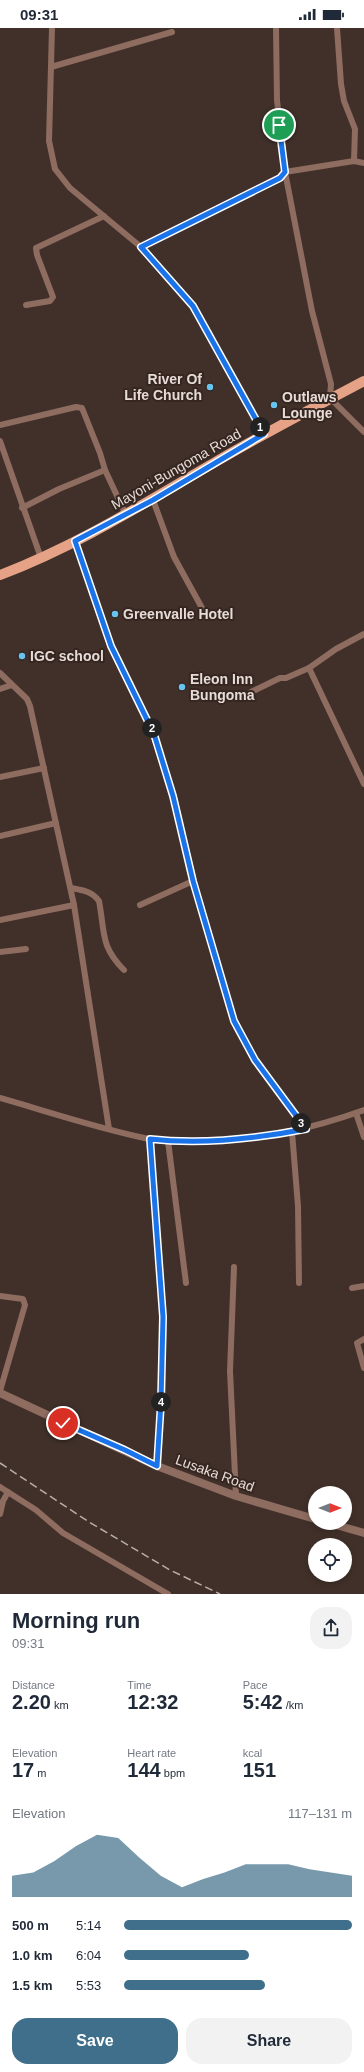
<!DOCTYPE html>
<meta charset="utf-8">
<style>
body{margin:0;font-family:Helvetica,sans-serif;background:#f2f2f3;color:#1f2937;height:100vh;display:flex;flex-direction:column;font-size:15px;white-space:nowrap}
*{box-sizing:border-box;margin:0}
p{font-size:13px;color:#747a83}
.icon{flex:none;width:22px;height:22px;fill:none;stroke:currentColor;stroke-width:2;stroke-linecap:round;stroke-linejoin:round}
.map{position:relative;height:1566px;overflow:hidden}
.details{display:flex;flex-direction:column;background:#fff;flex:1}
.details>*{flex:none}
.needle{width:26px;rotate:90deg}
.tools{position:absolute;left:308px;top:1458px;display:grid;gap:8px}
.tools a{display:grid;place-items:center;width:44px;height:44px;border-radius:50%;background:#fff;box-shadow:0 2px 6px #0003;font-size:20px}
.pin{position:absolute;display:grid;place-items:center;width:34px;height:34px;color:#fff;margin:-17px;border:2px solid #fff;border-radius:50%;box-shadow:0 1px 4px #0007}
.km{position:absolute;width:20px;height:20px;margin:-10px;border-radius:50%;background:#222;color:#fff;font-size:11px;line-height:20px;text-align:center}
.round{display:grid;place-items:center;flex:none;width:42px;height:42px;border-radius:16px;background:#f2f2f3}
.head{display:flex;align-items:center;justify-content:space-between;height:68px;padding:0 12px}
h1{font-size:22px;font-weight:800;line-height:30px}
.figures{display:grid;grid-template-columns:repeat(3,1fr);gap:6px;height:68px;padding:4px 12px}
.figures div{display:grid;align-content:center}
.figures b{font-size:20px;font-weight:800}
.figures small{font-size:11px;font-weight:400}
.figures p{font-size:11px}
.chart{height:112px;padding:8px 12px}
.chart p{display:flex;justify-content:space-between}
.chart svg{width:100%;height:72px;margin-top:4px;fill:#3f6f8a;opacity:.7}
.button{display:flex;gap:8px;margin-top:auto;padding:8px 12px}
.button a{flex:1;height:46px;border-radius:16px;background:#3f6f8a;color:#fff;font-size:16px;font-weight:800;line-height:46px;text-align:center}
.button a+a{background:#f2f2f3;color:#1f2937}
ul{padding:0 12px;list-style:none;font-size:13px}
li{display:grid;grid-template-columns:64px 48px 1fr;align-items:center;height:30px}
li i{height:10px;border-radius:5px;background:#3f6f8a}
.status{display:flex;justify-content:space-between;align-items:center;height:28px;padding:0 20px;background:#fff;direction:ltr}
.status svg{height:11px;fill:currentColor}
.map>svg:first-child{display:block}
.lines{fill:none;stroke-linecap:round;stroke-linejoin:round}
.minor{stroke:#8e6c5f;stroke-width:6}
.tertiary{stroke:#8e6c5f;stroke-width:8}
.primary{stroke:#e6a287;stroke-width:10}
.rail{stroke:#b9ada8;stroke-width:1.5;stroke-dasharray:8 4;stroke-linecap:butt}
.route-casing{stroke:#fff;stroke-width:8}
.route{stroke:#1a73e8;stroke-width:5}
.poi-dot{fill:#66c4ef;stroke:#362620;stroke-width:1.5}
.labels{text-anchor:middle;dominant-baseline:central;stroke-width:4;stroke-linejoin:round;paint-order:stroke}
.poi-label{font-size:14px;font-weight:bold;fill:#e6dbd7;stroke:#362620;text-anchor:start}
.street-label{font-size:14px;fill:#e6dbd7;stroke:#362620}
</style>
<div class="status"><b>09:31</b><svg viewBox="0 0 49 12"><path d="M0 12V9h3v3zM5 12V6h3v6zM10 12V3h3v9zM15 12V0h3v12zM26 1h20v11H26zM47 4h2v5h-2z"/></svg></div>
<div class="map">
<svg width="364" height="1566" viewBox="0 0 364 1566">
<rect width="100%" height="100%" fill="#403029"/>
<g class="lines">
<g class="minor">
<path d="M52,0l-3,113 6,28 15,19 71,59 52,59 71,128"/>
<path d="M276,0l1,72 8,72 27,139 19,73 -1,14 34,34"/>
<path d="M337,0l4,56 3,17 11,28 -1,32"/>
<path d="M51,39l121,-35"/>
<path d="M141,219l139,-70 5,-5 69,-11 10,2"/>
<path d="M26,277l24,-4 3,-4 -16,-42 -1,-7 68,-32"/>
<path d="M0,397l76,-18 6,1 18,45 5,17 21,45"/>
<path d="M0,413l41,117"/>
<path d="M153,472l21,57 28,51"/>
<path d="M22,480l37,-19 46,-19"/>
<path d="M75,513l36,105 43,88 19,62 20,85 41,140 21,38 51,70"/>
<path d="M309,640l55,116"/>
<path d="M0,645l27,26 3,7 44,199 35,224"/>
<path d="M0,661l12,-4"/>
<path d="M251,664l29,-14h6l23,-10 27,-19 28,-15"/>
<path d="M0,749l44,-9"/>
<path d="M0,808l56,-13"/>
<path d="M71,860c11,2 21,3 28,13 6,31 1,45 25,69"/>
<path d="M140,877l53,-24"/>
<path d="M0,892l74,-15"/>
<path d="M0,924l26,-3"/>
<path d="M0,1070c49,14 99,31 149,41 18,3 37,2 55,2 60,-2 104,-11 160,-31"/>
<path d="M356,1085l8,24"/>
<path d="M292,1104l6,74 1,77"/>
<path d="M150,1111l13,178 -2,84 -4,65"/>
<path d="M168,1113l18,142"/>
<path d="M234,1239l-4,104 6,125"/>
<path d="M352,1260l12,-2"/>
<path d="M0,1268l23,3 2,6 -25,86"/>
<path d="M364,1311l-7,4 7,25"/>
<path d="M0,1459l36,23 27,23 105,61"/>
<path d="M0,1486l3,-13 5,-9"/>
</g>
<g class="tertiary">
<path d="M0,1365l157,73 79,30 79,23"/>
<path d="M329,1495l35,10"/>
</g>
<path class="primary" d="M0,547c77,-29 146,-73 217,-114 48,-28 98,-54 147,-80"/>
<path class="rail" d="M0,1435l89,59 81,48 50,24"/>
</g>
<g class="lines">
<defs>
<path id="route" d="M63,1395l62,27 32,16 4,-64 2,-85 -13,-178c52,6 105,0 156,-10l-51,-69 -21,-39 -41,-140 -20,-85 -19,-62 -43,-88 -36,-105 78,-41 111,-66 -71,-128 -52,-59 139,-69 5,-6 -6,-47"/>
</defs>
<use href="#route" class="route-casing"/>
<use href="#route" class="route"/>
</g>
<g class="poi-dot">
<circle cx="210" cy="359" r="4"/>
<circle cx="274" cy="377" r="4"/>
<circle cx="115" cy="586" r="4"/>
<circle cx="22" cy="628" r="4"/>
<circle cx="182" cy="659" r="4"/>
</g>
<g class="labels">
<g class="poi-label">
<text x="202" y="351" text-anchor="end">River Of<tspan x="202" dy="16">Life Church</tspan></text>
<text x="282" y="369">Outlaws<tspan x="282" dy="16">Lounge</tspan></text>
<text x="123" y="586">Greenvalle Hotel</text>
<text x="30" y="628">IGC school</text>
<text x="190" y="651">Eleon Inn<tspan x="190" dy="16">Bungoma</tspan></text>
</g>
<g class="street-label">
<text transform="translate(176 441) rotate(-30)">Mayoni-Bungoma Road</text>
<text transform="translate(215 1445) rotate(20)">Lusaka Road</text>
</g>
</g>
</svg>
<div class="tools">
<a><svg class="needle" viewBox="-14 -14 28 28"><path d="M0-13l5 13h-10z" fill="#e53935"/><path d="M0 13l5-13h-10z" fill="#747a83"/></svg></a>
<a><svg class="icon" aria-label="locate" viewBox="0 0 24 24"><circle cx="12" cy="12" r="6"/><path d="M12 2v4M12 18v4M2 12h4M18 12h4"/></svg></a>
</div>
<div class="pin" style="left:279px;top:97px;background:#1e9e55"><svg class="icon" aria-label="arrive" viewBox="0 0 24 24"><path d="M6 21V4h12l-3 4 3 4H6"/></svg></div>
<div class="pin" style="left:63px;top:1395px;background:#d93025"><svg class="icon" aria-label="check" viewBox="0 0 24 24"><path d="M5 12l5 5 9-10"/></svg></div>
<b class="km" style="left:260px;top:399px">1</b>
<b class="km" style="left:152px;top:700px">2</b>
<b class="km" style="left:301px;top:1095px">3</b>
<b class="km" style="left:161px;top:1374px">4</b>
</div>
<section class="details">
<div class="head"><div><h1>Morning run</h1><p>09:31</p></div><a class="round"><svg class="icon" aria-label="share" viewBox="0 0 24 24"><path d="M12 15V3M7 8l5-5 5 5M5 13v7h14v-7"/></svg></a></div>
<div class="figures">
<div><p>Distance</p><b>2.20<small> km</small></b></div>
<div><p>Time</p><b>12:32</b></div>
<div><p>Pace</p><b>5:42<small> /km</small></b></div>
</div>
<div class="figures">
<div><p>Elevation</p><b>17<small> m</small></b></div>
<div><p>Heart rate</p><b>144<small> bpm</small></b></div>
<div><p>kcal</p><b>151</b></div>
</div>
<div class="chart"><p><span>Elevation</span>117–131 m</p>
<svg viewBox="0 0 160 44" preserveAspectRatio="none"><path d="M0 44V31L10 29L20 22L30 13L40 6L50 8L60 20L70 31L80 38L90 33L100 29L110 24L120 24L130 24L140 27L150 29L160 31V44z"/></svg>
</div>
<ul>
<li><b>500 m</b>5:14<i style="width:100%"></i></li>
<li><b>1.0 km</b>6:04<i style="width:55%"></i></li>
<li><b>1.5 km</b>5:53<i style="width:62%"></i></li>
</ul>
<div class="button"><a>Save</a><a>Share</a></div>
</section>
